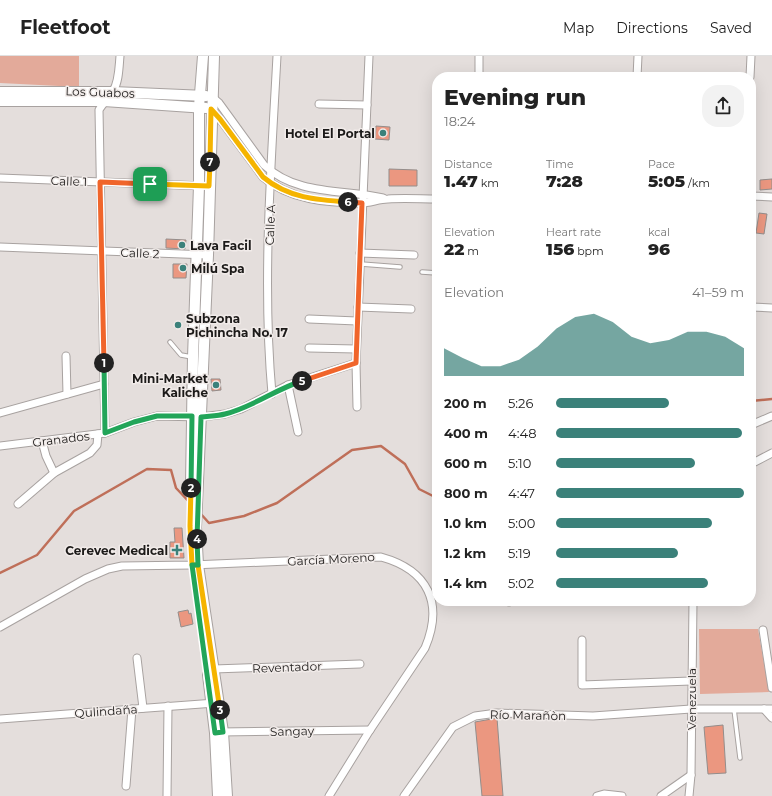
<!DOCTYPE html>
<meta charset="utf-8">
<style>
body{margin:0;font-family:Montserrat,sans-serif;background:#f2f2f2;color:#222;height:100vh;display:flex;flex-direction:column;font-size:15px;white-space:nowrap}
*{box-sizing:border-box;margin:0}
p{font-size:13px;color:#767676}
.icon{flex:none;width:22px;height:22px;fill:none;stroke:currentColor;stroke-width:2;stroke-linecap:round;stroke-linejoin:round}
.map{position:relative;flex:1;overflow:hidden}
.side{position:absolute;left:432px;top:16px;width:324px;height:534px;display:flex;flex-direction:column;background:#fff;border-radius:16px;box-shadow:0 4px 16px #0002}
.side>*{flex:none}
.pin{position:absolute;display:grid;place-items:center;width:34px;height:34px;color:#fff;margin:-17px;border-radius:8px;box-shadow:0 2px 6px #0006}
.km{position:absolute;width:20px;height:20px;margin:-10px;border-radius:50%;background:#222;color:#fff;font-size:11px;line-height:20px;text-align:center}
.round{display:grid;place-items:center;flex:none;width:42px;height:42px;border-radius:16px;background:#f2f2f2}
.head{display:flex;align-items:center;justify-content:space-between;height:68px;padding:0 12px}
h1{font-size:22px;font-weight:800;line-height:30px}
.figures{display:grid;grid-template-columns:repeat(3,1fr);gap:6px;height:68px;padding:4px 12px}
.figures div{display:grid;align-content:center}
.figures b{font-size:17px;font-weight:800}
.figures small{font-size:11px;font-weight:400}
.figures p{font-size:11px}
.chart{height:112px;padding:8px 12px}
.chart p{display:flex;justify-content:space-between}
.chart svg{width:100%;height:72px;margin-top:4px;fill:#3b817a;opacity:.7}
ul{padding:0 12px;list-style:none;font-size:13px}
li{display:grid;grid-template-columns:64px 48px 1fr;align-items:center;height:30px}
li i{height:10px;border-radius:5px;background:#3b817a}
header{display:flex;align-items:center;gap:24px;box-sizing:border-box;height:56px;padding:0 20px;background:#fff;border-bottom:1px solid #e0e0e0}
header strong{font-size:19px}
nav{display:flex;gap:22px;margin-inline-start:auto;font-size:14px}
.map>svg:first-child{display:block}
.green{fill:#e3aa9a}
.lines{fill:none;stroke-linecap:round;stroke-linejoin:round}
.stream{stroke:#bf6f59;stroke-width:2.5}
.building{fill:#eb9780;stroke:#938d8b}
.lane-casing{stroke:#a8a2a0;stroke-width:5.5}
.street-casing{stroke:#a8a2a0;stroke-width:9}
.secondary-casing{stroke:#a8a2a0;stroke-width:12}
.lane{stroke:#fff;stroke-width:3.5}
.street{stroke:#fff;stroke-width:7}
.secondary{stroke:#fff;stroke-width:10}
.split-1-casing{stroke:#fff;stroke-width:8}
.split-2-casing{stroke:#fff;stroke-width:8}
.split-3-casing{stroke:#fff;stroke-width:8}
.split-4-casing{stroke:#fff;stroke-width:8}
.split-5-casing{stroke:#fff;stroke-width:8}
.split-6-casing{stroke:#fff;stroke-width:8}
.split-7-casing{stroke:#fff;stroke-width:8}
.split-8-casing{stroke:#fff;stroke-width:8}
.split-1{stroke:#f0652b;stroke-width:5}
.split-2{stroke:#22a559;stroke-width:5}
.split-3{stroke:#f5b400;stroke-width:5}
.split-4{stroke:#22a559;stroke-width:5}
.split-5{stroke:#22a559;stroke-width:5}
.split-6{stroke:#f0652b;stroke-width:5}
.split-7{stroke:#f5b400;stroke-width:5}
.split-8{stroke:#f5b400;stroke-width:5}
.poi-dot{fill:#3b817a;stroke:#f1ebe9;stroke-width:1.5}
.labels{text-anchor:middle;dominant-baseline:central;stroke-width:3;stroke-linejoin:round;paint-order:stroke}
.street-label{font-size:12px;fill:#1c1a19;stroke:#f1ebe9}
.poi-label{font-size:12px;font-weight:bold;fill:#1c1a19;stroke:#f1ebe9;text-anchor:end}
</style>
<header>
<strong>Fleetfoot</strong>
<nav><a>Map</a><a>Directions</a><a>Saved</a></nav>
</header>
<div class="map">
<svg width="772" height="740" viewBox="0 0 772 740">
<rect width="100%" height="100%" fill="#e4dedc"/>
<g class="green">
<path d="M0,0h79v31l-79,-4z"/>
<path d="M699,573h59l11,63 -69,2z"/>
</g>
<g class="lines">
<g class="stream">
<path d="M751,345l21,-2"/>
<path d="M200,457l9,10 35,-7 33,-13 75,-53 29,-4 24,18 14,25 18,9"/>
<path d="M0,517l37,-18 37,-44 73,-42 24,1 5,18 18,19"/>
</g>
</g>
<g class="building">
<path d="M376,70l14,1 -1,13 -14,-1z"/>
<path d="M389,113l28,1v16h-28z"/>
<path d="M772,123v10l-12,1v-10z"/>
<path d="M759,157l8,1 -3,20 -8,-1z"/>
<path d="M166,183l20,1 -1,9 -19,-1z"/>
<path d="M173,208h14l-1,14h-13z"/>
<path d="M211,323h9l1,11 -9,1z"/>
<path d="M174,472h8l2,30h-14v-16h5z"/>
<path d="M188,554l1,4 2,-1 2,11 -12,3 -3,-15z"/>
<path d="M497,662l6,78h-21l-7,-74z"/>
<path d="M723,669l3,48 -18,1 -4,-47z"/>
</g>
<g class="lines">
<defs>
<g id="lane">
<path d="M361,208l39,3"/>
<path d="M422,216l15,1"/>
<path d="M170,286l11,13 11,2"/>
<path d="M734,653l6,49"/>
</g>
<g id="street">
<path d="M479,21v-21"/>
<path d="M637,21l1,-21"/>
<path d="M750,21l1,-21"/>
<path d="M212,41l7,6 45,62c33,31 79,24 119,33"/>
<path d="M319,48l48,1"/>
<path d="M211,53l9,10 43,58c27,23 64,26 98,26 9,0 18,-4 27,-4 16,-1 33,0 49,0"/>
<path d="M0,122l204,8"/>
<path d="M751,140l21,1"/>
<path d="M0,191l208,8"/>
<path d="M360,197l54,2"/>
<path d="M358,251l53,2"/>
<path d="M751,251l21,1"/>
<path d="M309,263l48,2"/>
<path d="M309,292l47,1"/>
<path d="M66,300l1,38"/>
<path d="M288,329l10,47"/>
<path d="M272,338c-10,-112 -1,-226 5,-338"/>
<path d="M357,351l-1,-44 13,-307"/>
<path d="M0,357l104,-29"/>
<path d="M751,369l21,-9"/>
<path d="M105,377l-6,-323c4,-7 10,-12 14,-19 6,-9 6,-24 7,-35"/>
<path d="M42,385l4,15 8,17"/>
<path d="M0,390l105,-13 29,-11 23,-6 44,1 24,-3 16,-5 47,-24 68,-22"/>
<path d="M751,408l21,-11"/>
<path d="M18,448l36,-31 36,-20 7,-8 1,-11"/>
<path d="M509,546v-1"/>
<path d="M0,571l85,-48 23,-10 14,-3 70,-1 189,-8c47,13 63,46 44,91l-55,82 -41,66"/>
<path d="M763,574l9,58"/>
<path d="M582,584v45l109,-4"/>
<path d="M137,602l6,50"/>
<path d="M214,613l146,-5"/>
<path d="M764,653l8,9"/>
<path d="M0,663l215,-16"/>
<path d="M220,676l150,-2"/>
<path d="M126,730l6,-77"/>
<path d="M167,740l1,-90"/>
<path d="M404,740l49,-69 22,-11 22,-3 96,3 98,-7h81"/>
<path d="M597,740l7,-2 18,2"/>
<path d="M661,740l30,-21"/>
<path d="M689,740l2,-21 2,-174"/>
</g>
<g id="secondary">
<path d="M214,0l-6,199 -12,272 2,38 25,167 4,64"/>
<path d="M0,36h113l93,4"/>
<path d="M0,45h104l102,7"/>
<path d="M191,428l2,-127 6,-171v-79l4,-51"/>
<path d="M208,619l7,58 3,63"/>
</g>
</defs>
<use href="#lane" class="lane-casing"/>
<use href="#street" class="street-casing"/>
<use href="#secondary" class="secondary-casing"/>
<use href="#lane" class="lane"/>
<use href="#street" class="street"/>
<use href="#secondary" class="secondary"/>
</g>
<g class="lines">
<defs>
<path id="split-1" d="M104,307l-4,-181 50,2"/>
<path id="split-2" d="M104,307l1,70 29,-11 23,-6h35l-1,72"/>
<path id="split-3" d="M191,432l-1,38 2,39h6l22,145"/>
<path id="split-4" d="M197,483l1,26h-6l23,168 8,-1 -3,-22"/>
<path id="split-5" d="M197,483l4,-122c8,-1 17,-1 24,-3 28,-7 51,-25 77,-33"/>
<path id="split-6" d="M302,325l54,-18 6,-160 -14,-1"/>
<path id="split-7" d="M210,106l1,-53 9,10 43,58c25,21 54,23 85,25"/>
<path id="split-8" d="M150,128l59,2 1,-24"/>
</defs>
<use href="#split-1" class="split-1-casing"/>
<use href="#split-2" class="split-2-casing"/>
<use href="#split-3" class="split-3-casing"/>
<use href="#split-4" class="split-4-casing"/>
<use href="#split-5" class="split-5-casing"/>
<use href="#split-6" class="split-6-casing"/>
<use href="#split-7" class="split-7-casing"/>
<use href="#split-8" class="split-8-casing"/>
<use href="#split-1" class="split-1"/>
<use href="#split-2" class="split-2"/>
<use href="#split-3" class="split-3"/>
<use href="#split-4" class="split-4"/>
<use href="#split-5" class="split-5"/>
<use href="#split-6" class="split-6"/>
<use href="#split-7" class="split-7"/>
<use href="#split-8" class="split-8"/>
</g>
<g class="poi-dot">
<circle cx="383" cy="77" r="4"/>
<circle cx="182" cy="189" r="4"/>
<circle cx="183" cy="212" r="4"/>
<circle cx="178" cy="269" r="4"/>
<circle cx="216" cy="329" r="4"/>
<path d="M175 488h4v4h4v4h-4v4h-4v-4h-4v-4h4z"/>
</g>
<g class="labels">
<g class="street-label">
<text transform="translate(100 36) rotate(2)">Los Guabos</text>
<text transform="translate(69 125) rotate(2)">Calle 1</text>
<text transform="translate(270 169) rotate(-88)">Calle A</text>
<text transform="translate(140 197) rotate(2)">Calle 2</text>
<text transform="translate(61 383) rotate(-7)">Granados</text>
<text transform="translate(331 503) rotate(-3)">García Moreno</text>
<text transform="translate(287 611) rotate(-2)">Reventador</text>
<text transform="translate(691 643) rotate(-90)">Venezuela</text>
<text transform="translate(106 655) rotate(-4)">Qulindaña</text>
<text transform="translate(528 659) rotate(1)">Río Marañòn</text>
<text transform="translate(292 675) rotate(-1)">Sangay</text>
</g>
<g class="poi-label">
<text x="375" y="77">Hotel El Portal</text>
<text x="190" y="189" text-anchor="start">Lava Facil</text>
<text x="191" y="212" text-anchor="start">Milú Spa</text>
<text x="186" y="262" text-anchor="start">Subzona<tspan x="186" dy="14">Pichincha No. 17</tspan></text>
<text x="208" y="322">Mini-Market<tspan x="208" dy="14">Kaliche</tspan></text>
<text x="168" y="494">Cerevec Medical</text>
</g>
</g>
</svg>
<div class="pin" style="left:150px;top:128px;background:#1e9e55"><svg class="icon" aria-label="arrive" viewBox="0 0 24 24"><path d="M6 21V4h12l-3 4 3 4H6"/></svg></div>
<b class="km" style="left:104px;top:307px">1</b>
<b class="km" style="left:191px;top:432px">2</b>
<b class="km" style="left:220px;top:654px">3</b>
<b class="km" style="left:197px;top:483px">4</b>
<b class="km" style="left:302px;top:325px">5</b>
<b class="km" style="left:348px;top:146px">6</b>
<b class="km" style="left:210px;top:106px">7</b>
<section class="side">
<div class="head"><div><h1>Evening run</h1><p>18:24</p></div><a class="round"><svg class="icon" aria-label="share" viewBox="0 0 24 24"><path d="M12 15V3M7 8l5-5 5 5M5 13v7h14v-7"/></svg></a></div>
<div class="figures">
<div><p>Distance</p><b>1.47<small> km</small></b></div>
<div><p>Time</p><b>7:28</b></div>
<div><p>Pace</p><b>5:05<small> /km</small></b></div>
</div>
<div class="figures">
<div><p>Elevation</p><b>22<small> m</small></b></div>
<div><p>Heart rate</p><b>156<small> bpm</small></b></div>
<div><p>kcal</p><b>96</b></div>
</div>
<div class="chart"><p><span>Elevation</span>41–59 m</p>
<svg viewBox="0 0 160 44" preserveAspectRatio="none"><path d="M0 44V27L10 33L20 38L30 38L40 34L50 26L60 15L70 8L80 6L90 11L100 20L110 24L120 22L130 17L140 17L150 20L160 27V44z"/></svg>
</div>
<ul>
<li><b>200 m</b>5:26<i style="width:60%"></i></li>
<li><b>400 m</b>4:48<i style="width:99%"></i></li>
<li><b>600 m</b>5:10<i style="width:74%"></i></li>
<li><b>800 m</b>4:47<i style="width:100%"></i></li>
<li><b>1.0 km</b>5:00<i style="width:83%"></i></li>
<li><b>1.2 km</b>5:19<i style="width:65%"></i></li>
<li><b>1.4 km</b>5:02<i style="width:81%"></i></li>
</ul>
</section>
</div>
